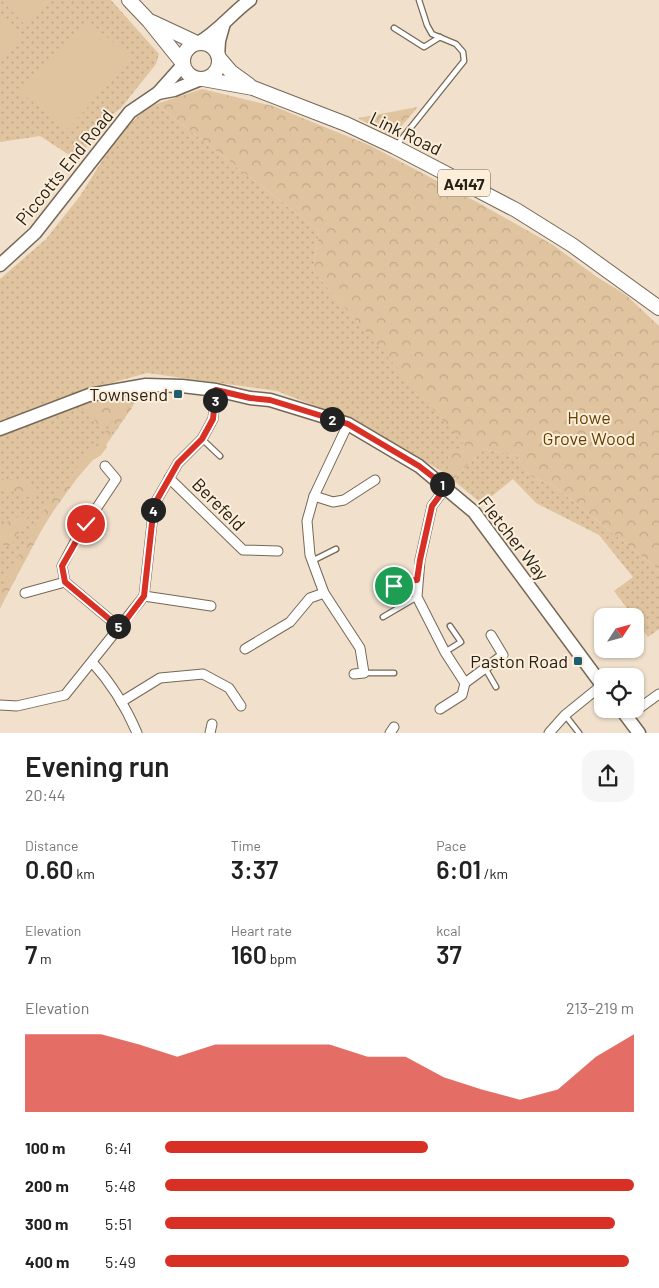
<!DOCTYPE html>
<meta charset="utf-8">
<style>
body{margin:0;font-family:Barlow,sans-serif;background:#f6f6f6;color:#222;height:100vh;display:flex;flex-direction:column;font-size:19px;white-space:nowrap}
*{box-sizing:border-box;margin:0}
p{font-size:16px;color:#767676}
.icon{flex:none;width:28px;height:28px;fill:none;stroke:currentColor;stroke-width:2;stroke-linecap:round;stroke-linejoin:round}
.map{position:relative;height:733px;overflow:hidden}
.sheet{display:flex;flex-direction:column;background:#fff;flex:1}
.sheet>*{flex:none}
.needle{width:32px;rotate:54deg}
.buttons{position:absolute;left:594px;top:608px;display:grid;gap:10px}
.buttons a{display:grid;place-items:center;width:50px;height:50px;border-radius:10px;background:#fff;box-shadow:0 1px 4px #0004;font-size:25px}
.pin{position:absolute;display:grid;place-items:center;width:42px;height:42px;color:#fff;margin:-21px;border:2px solid #fff;border-radius:50%;box-shadow:0 1px 5px #0007}
.km{position:absolute;width:25px;height:25px;margin:-12px;border-radius:50%;background:#222;color:#fff;font-size:14px;line-height:25px;text-align:center}
.round{display:grid;place-items:center;flex:none;width:52px;height:52px;border-radius:15px;background:#f6f6f6}
.headline{display:flex;align-items:center;justify-content:space-between;height:85px;padding:0 25px}
h1{font-size:28px;font-weight:600;line-height:38px}
.metrics{display:grid;grid-template-columns:repeat(3,1fr);gap:8px;height:85px;padding:5px 25px}
.metrics div{display:grid;align-content:center}
.metrics b{font-size:25px;font-weight:600}
.metrics small{font-size:14px;font-weight:400}
.metrics p{font-size:14px}
.chart{height:140px;padding:10px 25px}
.chart p{display:flex;justify-content:space-between}
.chart svg{width:100%;height:90px;margin-top:5px;fill:#d93025;opacity:.7}
ul{padding:0 25px;list-style:none;font-size:16px}
li{display:grid;grid-template-columns:80px 60px 1fr;align-items:center;height:38px}
li i{height:12px;border-radius:6px;background:#d93025}
.map>svg:first-child{display:block}
.grass{fill:url(#grass-dots)}
.forest{fill:url(#forest-crowns)}
.garden{fill:#e0c49f}
.lines{fill:none;stroke-linecap:round;stroke-linejoin:round}
.lane-casing{stroke:#756856;stroke-width:7}
.street-casing{stroke:#756856;stroke-width:11}
.secondary-casing{stroke:#756856;stroke-width:15}
.primary-casing{stroke:#756856;stroke-width:16}
.lane{stroke:#fff;stroke-width:4.5}
.street{stroke:#fff;stroke-width:9}
.secondary{stroke:#fff;stroke-width:12}
.primary{stroke:#fff;stroke-width:14}
.route-casing{stroke:#fff;stroke-width:10}
.route{stroke:#d93025;stroke-width:6}
.poi-dot{fill:#1e5e73;stroke:#fdeed9;stroke-width:2}
.labels{text-anchor:middle;dominant-baseline:central;stroke-width:4;stroke-linejoin:round;paint-order:stroke}
.shield{fill:#fdeed9;stroke:#665e53;stroke-width:1}
.shield-label{font-size:16px;font-weight:bold;fill:#262119}
.street-label{font-size:18px;fill:#262119;stroke:#fdeed9}
.poi-label{font-size:18px;fill:#262119;stroke:#fdeed9;text-anchor:end}
.park-label{font-size:18px;fill:#634000;stroke:#fdeed9}
</style>
<div class="map">
<svg width="659" height="733" viewBox="0 0 659 733">
<defs>
<pattern id="grass-dots" width="8" height="8" patternUnits="userSpaceOnUse" patternTransform="scale(1.25)"><rect width="8" height="8" fill="#e0c49f"/><path d="M2 2h.1M6 6h.1" fill="none" stroke="#c0a888" stroke-width="1.8" stroke-linecap="round"/></pattern>
<pattern id="forest-crowns" width="20" height="18" patternUnits="userSpaceOnUse" patternTransform="scale(1.25)"><rect width="20" height="18" fill="#e0c49f"/><path d="M2 6a3 3 0 1 1 6 0M12 15a3 3 0 1 1 6 0" fill="none" stroke="#c0a888"/></pattern>
</defs>
<rect width="100%" height="100%" fill="#f0e0cc"/>
<g class="grass">
<path d="M0,0h111l48,54 -3,10 -35,44 -13,10 -31,42 -37,-24 -40,6z"/>
<path d="M156,104l163,127 -6,40 154,176 -7,6 -12,2v20l-82,-49 -89,-35 -130,-18 -65,18 -82,31v-143l46,-40 34,-43 39,-62 27,-25z"/>
<path d="M146,385c-13,21 -26,40 -40,60l1,2c-5,7 -7,8 -14,12 -8,6 -19,21 -25,29 -27,38 -47,80 -68,120v-179l89,-34z"/>
<path d="M484,449l33,7 13,20 24,10 105,84v59l-11,8 -13,-18v-3h-2l-19,-25 19,-14 -34,-42 -63,-32 -23,-24 -31,25 -29,-24z"/>
</g>
<g class="forest">
<path d="M202,89l71,17 96,39 106,56 78,44 44,32 29,18 33,31v244l-105,-84 -24,-10 -13,-20 -33,-7 -31,31 -5,-5v-20l3,-10 9,8 6,-6 -153,-176 6,-40 -163,-127z"/>
<path d="M418,107l-26,30 -34,-19z"/>
<path d="M132,397l-5,10 5,1 -8,10h2l-6,4 1,1 -11,11 -4,11 1,2 -7,9 -7,4 -15,17 -24,33 -13,21 -41,77v-18l38,-71 16,-24 35,-41 30,-41 -12,9 -6,8 -12,-19 -10,-4 20,-7z"/>
<path d="M1,479l21,1 14,7 -1,12 -28,-9h-7z"/>
<path d="M30,513l-19,33 -11,-2v-16l10,-8z"/>
</g>
<g class="garden">
<path d="M1,0h53l-29,25z"/>
<path d="M0,14l22,23 -22,20z"/>
<path d="M89,22l43,36 -64,71 -51,-39z"/>
</g>
<g class="lines">
<defs>
<g id="lane">
<path d="M394,28l30,19 16,-10"/>
<path d="M396,146l68,-85 -1,-9 -7,-8 -24,-10 -5,-9 -8,-25"/>
<path d="M202,439l18,17"/>
<path d="M312,561l24,-12"/>
<path d="M394,586l10,-5 13,-1"/>
<path d="M383,617l34,-20"/>
<path d="M445,652l16,-10 -11,-16"/>
<path d="M485,668l11,19"/>
<path d="M364,673h30"/>
<path d="M565,715l14,18"/>
</g>
<g id="street">
<path d="M105,466l11,13 -38,57 -16,30 3,16 55,46"/>
<path d="M169,478l74,72 35,1"/>
<path d="M314,496l19,6 11,-2 31,-20"/>
<path d="M25,593l40,-11"/>
<path d="M324,593l36,55 4,25 -10,1"/>
<path d="M144,596l67,10"/>
<path d="M245,649l45,-27 20,-24 14,-5 -14,-38 -3,-34 7,-25 34,-72"/>
<path d="M92,662c19,21 34,45 45,71"/>
<path d="M465,683l38,-28 -12,-20"/>
<path d="M121,702l39,-24 43,-4 26,14 12,18"/>
<path d="M0,705l17,1 48,-11 76,-95 3,-4 10,-91 24,-42 24,-24 11,-20 3,-29"/>
<path d="M440,709l22,-14 3,-12 -20,-31 -28,-55 3,-37 12,-54 14,-19"/>
<path d="M627,717l32,-23"/>
<path d="M210,733l2,-9"/>
<path d="M390,733l4,-6"/>
<path d="M549,733l16,-18 37,-30"/>
</g>
<g id="secondary">
<path d="M198,43c20,-11 34,-30 52,-43"/>
<path d="M218,57l1,-16 5,-18"/>
<path d="M158,93l16,-3 27,-11"/>
<path d="M0,265l35,-32 95,-121 28,-19 25,-28"/>
<path d="M0,429l89,-34 57,-10 36,1 34,4 34,8 20,2 78,24 71,42 55,46 128,173"/>
<path d="M621,709l18,24"/>
</g>
<g id="primary">
<path d="M129,0l20,21 33,41"/>
<path d="M152,22l45,21"/>
<circle cx="201" cy="61" r="18"/>
<path d="M219,58l12,14 18,13"/>
<path d="M203,79l50,9 93,36 49,23 121,63 56,35 87,63"/>
</g>
</defs>
<use href="#lane" class="lane-casing"/>
<use href="#street" class="street-casing"/>
<use href="#secondary" class="secondary-casing"/>
<use href="#primary" class="primary-casing"/>
<use href="#lane" class="lane"/>
<use href="#street" class="street"/>
<use href="#secondary" class="secondary"/>
<use href="#primary" class="primary"/>
</g>
<g class="lines">
<defs>
<path id="route" d="M86,524l-24,42 3,16 55,46 24,-32 10,-91 24,-42 24,-24 11,-20 3,-29 34,8 20,2 78,24 71,42 27,21 -14,19 -12,54 -3,20 -13,1 -10,5"/>
</defs>
<use href="#route" class="route-casing"/>
<use href="#route" class="route"/>
</g>
<g class="poi-dot">
<rect x="173" y="389" width="10" height="10" rx="2.5"/>
<rect x="573" y="656" width="10" height="10" rx="2.5"/>
</g>
<g class="labels">
<rect class="shield" x="438" y="169.5" width="52" height="27" rx="4"/>
<g class="shield-label">
<text x="464" y="183">A4147</text>
</g>
<g class="street-label">
<text transform="translate(406 133) rotate(26)">Link Road</text>
<text transform="translate(64 167) rotate(-51)">Piccotts End Road</text>
<text transform="translate(219 504) rotate(45)">Berefeld</text>
<text transform="translate(514 538) rotate(52)">Fletcher Way</text>
</g>
<g class="poi-label">
<text x="168" y="394">Townsend</text>
<text x="568" y="661">Paston Road</text>
</g>
<g class="park-label">
<text x="589" y="417">Howe<tspan x="589" dy="21">Grove Wood</tspan></text>
</g>
</g>
</svg>
<div class="buttons">
<a><svg class="needle" viewBox="-14 -14 28 28"><path d="M0-13l5 13h-10z" fill="#e53935"/><path d="M0 13l5-13h-10z" fill="#767676"/></svg></a>
<a><svg class="icon" aria-label="locate" viewBox="0 0 24 24"><circle cx="12" cy="12" r="6"/><path d="M12 2v4M12 18v4M2 12h4M18 12h4"/></svg></a>
</div>
<div class="pin" style="left:394px;top:586px;background:#1e9e55"><svg class="icon" aria-label="arrive" viewBox="0 0 24 24"><path d="M6 21V4h12l-3 4 3 4H6"/></svg></div>
<div class="pin" style="left:86px;top:524px;background:#d93025"><svg class="icon" aria-label="check" viewBox="0 0 24 24"><path d="M5 12l5 5 9-10"/></svg></div>
<b class="km" style="left:442px;top:484px">1</b>
<b class="km" style="left:332px;top:419px">2</b>
<b class="km" style="left:215px;top:400px">3</b>
<b class="km" style="left:153px;top:510px">4</b>
<b class="km" style="left:118px;top:626px">5</b>
</div>
<section class="sheet">
<div class="headline"><div><h1>Evening run</h1><p>20:44</p></div><a class="round"><svg class="icon" aria-label="share" viewBox="0 0 24 24"><path d="M12 15V3M7 8l5-5 5 5M5 13v7h14v-7"/></svg></a></div>
<div class="metrics">
<div><p>Distance</p><b>0.60<small> km</small></b></div>
<div><p>Time</p><b>3:37</b></div>
<div><p>Pace</p><b>6:01<small> /km</small></b></div>
</div>
<div class="metrics">
<div><p>Elevation</p><b>7<small> m</small></b></div>
<div><p>Heart rate</p><b>160<small> bpm</small></b></div>
<div><p>kcal</p><b>37</b></div>
</div>
<div class="chart"><p><span>Elevation</span>213–219 m</p>
<svg viewBox="0 0 160 44" preserveAspectRatio="none"><path d="M0 44V6L10 6L20 6L30 11L40 17L50 11L60 11L70 11L80 11L90 17L100 17L110 27L120 33L130 38L140 33L150 17L160 6V44z"/></svg>
</div>
<ul>
<li><b>100 m</b>6:41<i style="width:56%"></i></li>
<li><b>200 m</b>5:48<i style="width:100%"></i></li>
<li><b>300 m</b>5:51<i style="width:96%"></i></li>
<li><b>400 m</b>5:49<i style="width:99%"></i></li>
</ul>
</section>
